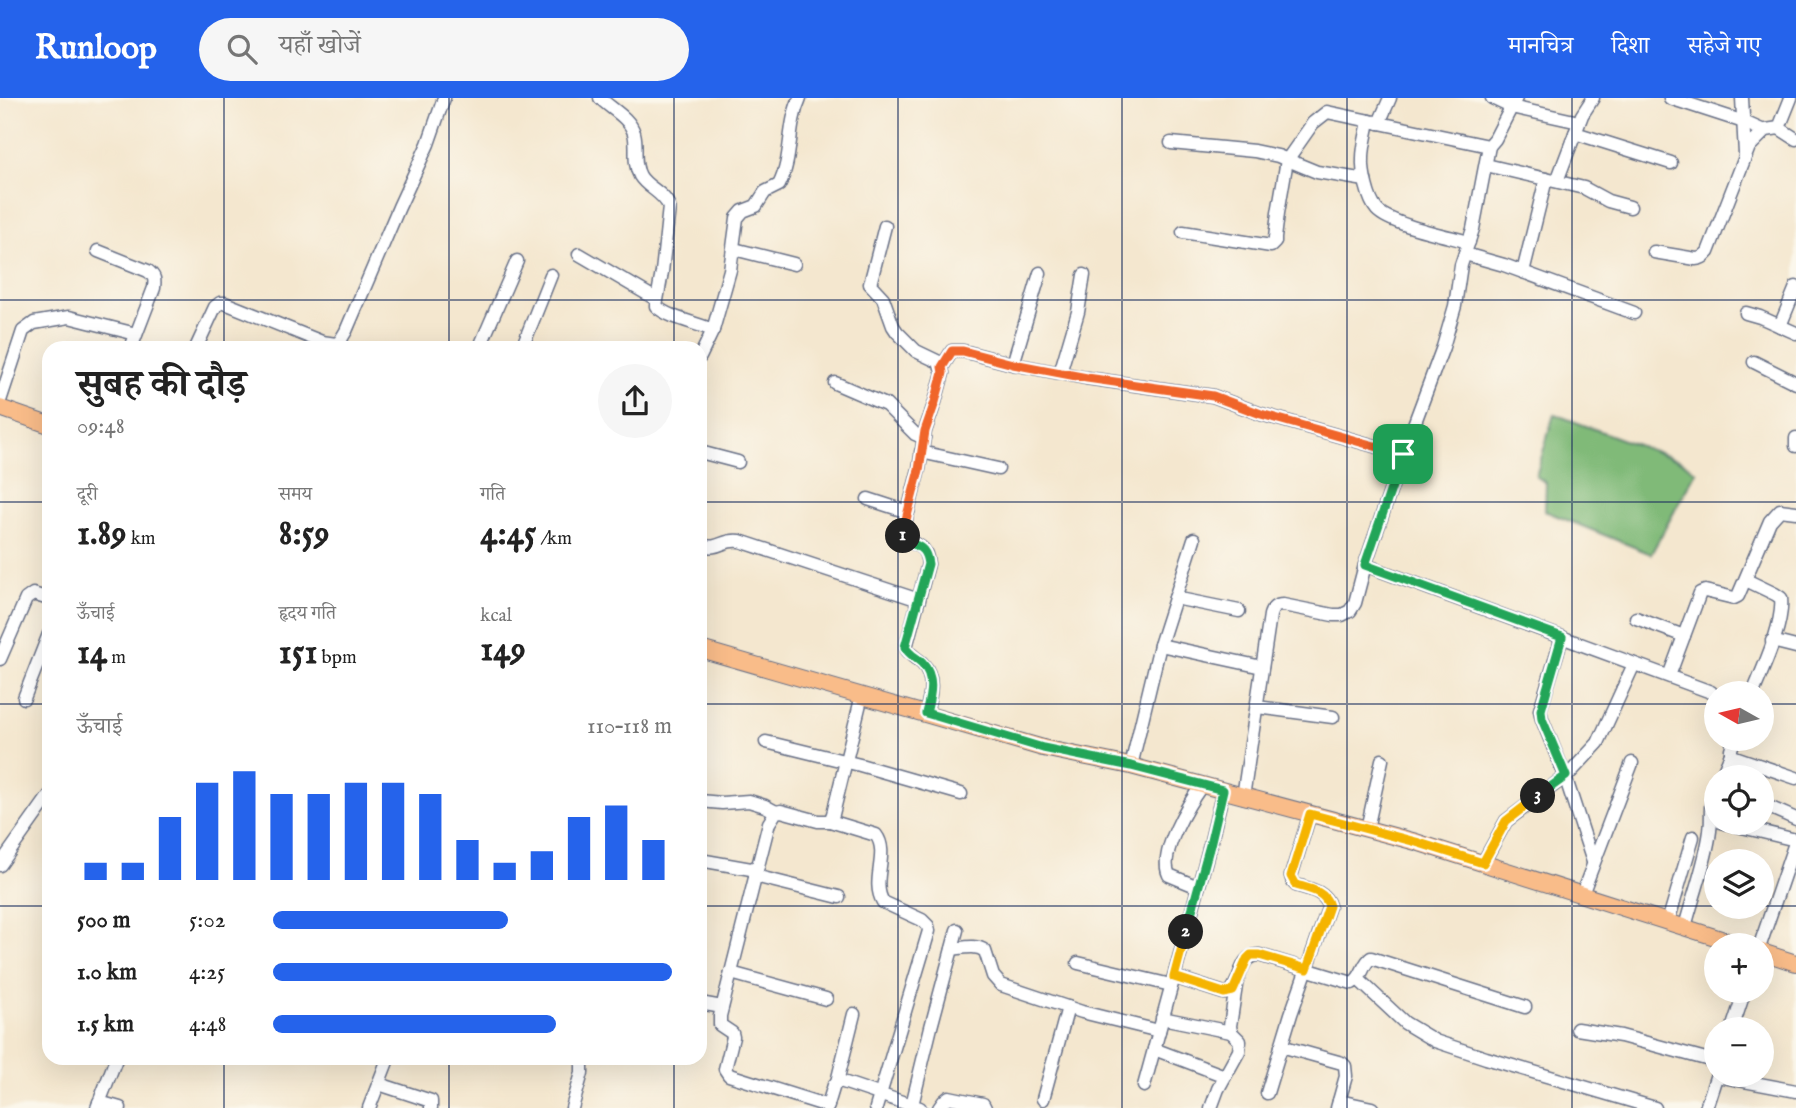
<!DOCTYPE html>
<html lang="hi">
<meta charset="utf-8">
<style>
body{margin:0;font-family:"IM FELL English","Noto Serif Devanagari",serif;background:#f6f6f6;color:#222;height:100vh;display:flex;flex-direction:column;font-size:26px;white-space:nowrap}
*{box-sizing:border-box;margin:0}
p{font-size:23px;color:#767676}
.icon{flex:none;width:38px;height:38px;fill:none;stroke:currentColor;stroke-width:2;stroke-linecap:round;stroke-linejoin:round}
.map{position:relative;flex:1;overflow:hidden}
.drawer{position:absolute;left:42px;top:243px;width:665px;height:724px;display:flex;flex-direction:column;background:#fff;border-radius:21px;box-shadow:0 7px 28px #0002}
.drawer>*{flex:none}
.needle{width:46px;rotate:278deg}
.tools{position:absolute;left:1704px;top:583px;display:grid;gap:14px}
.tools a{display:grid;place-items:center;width:70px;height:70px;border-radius:50%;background:#fff;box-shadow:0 7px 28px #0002;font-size:35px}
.pin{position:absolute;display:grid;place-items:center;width:60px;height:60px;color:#fff;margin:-30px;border-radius:14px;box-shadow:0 4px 10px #0006}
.km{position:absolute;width:35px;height:35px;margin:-18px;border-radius:50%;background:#222;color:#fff;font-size:19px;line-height:35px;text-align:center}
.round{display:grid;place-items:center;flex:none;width:74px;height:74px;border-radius:37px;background:#f6f6f6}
.summary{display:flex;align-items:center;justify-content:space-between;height:119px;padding:0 35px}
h1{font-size:38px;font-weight:700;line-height:52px}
.figures{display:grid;grid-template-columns:repeat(3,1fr);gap:10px;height:119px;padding:7px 35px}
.figures div{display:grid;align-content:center}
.figures b{font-size:35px;font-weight:700}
.figures small{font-size:19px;font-weight:400}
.figures p{font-size:19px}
.chart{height:196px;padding:14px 35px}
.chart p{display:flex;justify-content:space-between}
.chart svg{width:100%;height:126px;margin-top:7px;stroke:#2563eb;stroke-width:6}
ul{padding:0 35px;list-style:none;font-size:23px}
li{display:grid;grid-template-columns:112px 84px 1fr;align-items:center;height:52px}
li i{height:18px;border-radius:9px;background:#2563eb}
header{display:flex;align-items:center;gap:42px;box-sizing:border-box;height:98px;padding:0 35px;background:#2563eb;color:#fff}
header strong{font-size:33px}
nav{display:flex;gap:38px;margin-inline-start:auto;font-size:24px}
.search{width:490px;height:63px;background:#f6f6f6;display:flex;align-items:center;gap:18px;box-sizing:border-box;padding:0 24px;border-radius:38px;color:#767676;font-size:26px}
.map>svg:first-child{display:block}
.forest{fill:#80ba78;stroke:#4e746b;stroke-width:2}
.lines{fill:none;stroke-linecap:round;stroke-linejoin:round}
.minor-casing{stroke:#676f86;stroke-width:15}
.major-casing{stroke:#676f86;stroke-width:18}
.minor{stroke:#fff;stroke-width:12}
.major{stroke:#f9bc89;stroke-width:16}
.split-1-casing{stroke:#fff;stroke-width:14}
.split-2-casing{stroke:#fff;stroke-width:14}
.split-3-casing{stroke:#fff;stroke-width:14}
.split-4-casing{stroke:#fff;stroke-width:14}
.split-1{stroke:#f0652b;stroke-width:9}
.split-2{stroke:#22a559;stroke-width:9}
.split-3{stroke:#f5b400;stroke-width:9}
.split-4{stroke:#22a559;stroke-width:9}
.grid{fill:none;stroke:#1b2f5e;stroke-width:2;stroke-opacity:0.55}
</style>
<header>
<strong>Runloop</strong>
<div class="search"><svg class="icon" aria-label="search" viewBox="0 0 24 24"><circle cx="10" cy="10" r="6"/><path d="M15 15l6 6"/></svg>यहाँ खोजें</div>
<nav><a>मानचित्र</a><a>दिशा</a><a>सहेजे गए</a></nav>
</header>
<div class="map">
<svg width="1796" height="1010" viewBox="0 0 1796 1010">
<rect width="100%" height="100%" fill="#fbf7ec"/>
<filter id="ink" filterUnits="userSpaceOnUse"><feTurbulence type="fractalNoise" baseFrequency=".0143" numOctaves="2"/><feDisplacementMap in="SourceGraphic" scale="14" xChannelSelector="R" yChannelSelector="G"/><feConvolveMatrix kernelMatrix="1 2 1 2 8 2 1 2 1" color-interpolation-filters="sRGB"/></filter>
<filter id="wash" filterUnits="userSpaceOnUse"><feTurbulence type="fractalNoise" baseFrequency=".00686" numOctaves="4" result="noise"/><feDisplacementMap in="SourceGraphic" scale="28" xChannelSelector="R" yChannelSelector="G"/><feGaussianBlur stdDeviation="1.57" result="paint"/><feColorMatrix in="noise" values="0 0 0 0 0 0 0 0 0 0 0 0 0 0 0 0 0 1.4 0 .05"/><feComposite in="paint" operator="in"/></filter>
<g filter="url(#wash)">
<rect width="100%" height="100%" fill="#f4e7cf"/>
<path class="forest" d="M1554,316l129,48 13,10 -45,82 -106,-43 1,-28 -10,-7z"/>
</g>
<g filter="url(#ink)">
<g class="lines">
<defs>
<g id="minor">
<path d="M600,0c11,11 29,19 34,35 4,14 -2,29 6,43 7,12 25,17 29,31l-7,65 -6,34c12,12 41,17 57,24"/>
<path d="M1492,0l19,9 68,15"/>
<path d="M1670,0l74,24 20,9"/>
<path d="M1742,0l3,56"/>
<path d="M1369,23c-2,12 -6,25 -6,37 -1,14 5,42 14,52 14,15 71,26 92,32"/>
<path d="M1379,25l11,-25"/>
<path d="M1779,30l17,11"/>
<path d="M1575,35l96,30"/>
<path d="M1171,45l83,8 24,5 39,16 48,8"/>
<path d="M1486,67l98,23 24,13 22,6"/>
<path d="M1557,83l25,-66 11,-17"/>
<path d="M885,128l-15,58 13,14 10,28 4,6 19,19 23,11 4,11 -8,29 -10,29 -6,38 -16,62 1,7c14,9 22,6 24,26l-22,83c3,8 9,10 16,16 14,14 8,34 4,50"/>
<path d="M1183,134l88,14 4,-4v-4l3,-25 9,-53 26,-37 14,-11 162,34 6,-7 21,-41"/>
<path d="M734,151l60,15"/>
<path d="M98,153l50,20c7,5 7,9 6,17l-23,60"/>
<path d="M1654,154l42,7c6,0 8,-3 12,-7l41,-105 17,-17 13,-2 12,-30"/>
<path d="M579,156l77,45"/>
<path d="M1465,156l39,11 130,48"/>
<path d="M1523,174l23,-93"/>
<path d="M1746,215l14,4 36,16"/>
<path d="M1780,228l16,-39"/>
<path d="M196,250l19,-41 5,-4h5l97,39 14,2 4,-3 6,-10 53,-124 29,-63 16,-46"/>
<path d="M481,250l1,-6 35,-81"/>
<path d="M522,250l29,-73"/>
<path d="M700,259l13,-27 17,-60 7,-52 6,-7 13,-5 9,-14 14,-7c14,-27 8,-59 21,-87"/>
<path d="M1754,264l42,21"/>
<path d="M1013,266l27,-91"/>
<path d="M942,269l10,-16h11l50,13 73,14 127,18 48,18 142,40"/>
<path d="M1060,275l18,-61 6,-37"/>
<path d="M835,285l51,22 29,29 9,4"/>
<path d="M0,303l23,-70 11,-8 35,-6 67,17"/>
<path d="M1796,340v8"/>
<path d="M700,354l38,10"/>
<path d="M921,354l77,17"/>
<path d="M868,401l40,13"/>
<path d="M700,447c21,6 22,-7 40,-4l179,59"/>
<path d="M1365,467l346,127"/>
<path d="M1746,482l29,14 6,4c3,26 -18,70 -28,95"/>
<path d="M1175,500l64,13"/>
<path d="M1636,520l48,18"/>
<path d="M1562,539l-22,73 2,9 23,57 28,86"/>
<path d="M1772,543l24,6"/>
<path d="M1160,547l102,22"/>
<path d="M0,561l26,-60 7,-5 16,5"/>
<path d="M1669,578l31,-83 5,-2 29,7 4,-2 32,-75 10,-11 16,2"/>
<path d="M24,600l25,-64"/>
<path d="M1257,609l76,10"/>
<path d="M1735,640l-4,11v5l4,3 61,21"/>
<path d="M766,644l94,23 101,29"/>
<path d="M1131,668l29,-121 34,-106"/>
<path d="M1721,679l10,-23"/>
<path d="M1243,699l27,-182c2,-7 5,-10 13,-10l50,10h9l8,-4 5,-8 10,-38 38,-111 40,-107 12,-41 6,-41 12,-36 16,-83"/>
<path d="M700,703l22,2 27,-2 16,5 11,6"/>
<path d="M1762,706l34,15"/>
<path d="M830,723l46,14c14,18 -6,46 7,67l39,18 6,6 1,5 -53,177"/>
<path d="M1721,724l75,18"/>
<path d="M1367,731l15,-69"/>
<path d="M700,762l51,9 7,-3 11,-43 7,-11 5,-1 37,10h12l3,-7 29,-119"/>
<path d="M1483,765l23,-42 64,-48 28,-30 36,-79"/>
<path d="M0,767l49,-69"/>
<path d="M758,768l-38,150v9l12,8 1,4 -8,32 4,6 99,31"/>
<path d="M755,778l84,21"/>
<path d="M1198,789l-29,-12c-11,-22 20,-72 33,-90"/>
<path d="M1582,796l50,-131"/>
<path d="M1668,824l25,-85"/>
<path d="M1685,829c8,-31 21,-64 25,-96 3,-20 -3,-23 7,-43"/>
<path d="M1760,847l36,-105"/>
<path d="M952,851c11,-1 24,-5 33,2l8,25 8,9 81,27 77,19"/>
<path d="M1078,865l93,22"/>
<path d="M731,875l95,26"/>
<path d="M1174,879l50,16h5c14,-12 9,-38 30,-38l93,28c11,-5 10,-19 19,-25l154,49"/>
<path d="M1358,881l47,44 30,18 51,17 169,50"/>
<path d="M700,905l22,4"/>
<path d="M1162,920l69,14"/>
<path d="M1577,931l44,7 96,26"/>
<path d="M1732,931l13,-39"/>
<path d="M1281,948l61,17 3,3 1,10 -9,32"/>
<path d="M1154,951l71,27"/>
<path d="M1717,978l79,15"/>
<path d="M837,984l17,-68"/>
<path d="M379,986l52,17v7"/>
<path d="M1144,988l66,-241 13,-54"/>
<path d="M1267,995l24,-79 38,-108c-4,-15 -20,-17 -33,-21l-3,-3 -2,-6 19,-62"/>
<path d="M1043,1001l25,-92"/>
<path d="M1339,1003l33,7"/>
<path d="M99,1004l21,6"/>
<path d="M912,1007l19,-78 26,-97"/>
<path d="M97,1010l19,-49"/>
<path d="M369,1010l19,-49"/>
<path d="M572,1010l10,-35v-14"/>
<path d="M827,1010l7,-23 3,-3 3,-1 80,27"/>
<path d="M939,1010l5,-7 5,-4 34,7 2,4"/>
<path d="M1211,1010l7,-19 21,-38 1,-10 -9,-9 -1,-6 6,-40"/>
<path d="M1706,1010l11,-34"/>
</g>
<g id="major">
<path d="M0,310l49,17"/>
<path d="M700,551l343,99 88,18 285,76 324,103"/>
<path d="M1762,854l34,11"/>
</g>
</defs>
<use href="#minor" class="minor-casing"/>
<use href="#major" class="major-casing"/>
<use href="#minor" class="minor"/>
<use href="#major" class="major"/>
</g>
</g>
<g class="lines" filter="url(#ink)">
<defs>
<path id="split-1" d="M903,438v-5l16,-61 6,-39 10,-29 8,-29 -1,-6 10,-16h11l50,13 74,14 126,18 48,18 142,40"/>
<path id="split-2" d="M903,438c11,13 22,6 25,28l-23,83c4,8 11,10 17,16 14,14 8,34 4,50l117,35 88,18 92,24 -13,55 -24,87"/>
<path id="split-3" d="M1186,834l-12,45 50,16 9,-2 14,-32 4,-4h8l48,14 22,-63c-4,-15 -20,-17 -33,-21l-5,-9 19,-62 106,28 67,21 23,-42 32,-25"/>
<path id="split-4" d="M1403,356l-38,111 197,72 -21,73 1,9 24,57 -28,20"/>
</defs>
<use href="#split-1" class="split-1-casing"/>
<use href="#split-2" class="split-2-casing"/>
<use href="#split-3" class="split-3-casing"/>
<use href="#split-4" class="split-4-casing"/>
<use href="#split-1" class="split-1"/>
<use href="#split-2" class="split-2"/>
<use href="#split-3" class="split-3"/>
<use href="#split-4" class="split-4"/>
</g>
<path class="grid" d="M224,0v250M449,0v250M674,0v250M898,0v1010M1122,0v1010M1347,0v1010M1572,0v1010M0,202h1796M0,404h49M700,404h1096M0,606h49M700,606h1017M1762,606h34M0,808h49M700,808h1017M1762,808h34M224,961v49M449,961v49M674,961v49"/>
</svg>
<div class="tools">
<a><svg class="needle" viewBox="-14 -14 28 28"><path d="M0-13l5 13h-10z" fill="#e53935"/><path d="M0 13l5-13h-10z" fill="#767676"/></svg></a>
<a><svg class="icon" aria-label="locate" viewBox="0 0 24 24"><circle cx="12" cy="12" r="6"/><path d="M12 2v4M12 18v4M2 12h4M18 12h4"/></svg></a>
<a><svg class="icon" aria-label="layers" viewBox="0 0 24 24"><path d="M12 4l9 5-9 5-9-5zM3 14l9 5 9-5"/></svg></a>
<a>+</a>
<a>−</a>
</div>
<div class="pin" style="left:1403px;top:356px;background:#1e9e55"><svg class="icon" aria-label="arrive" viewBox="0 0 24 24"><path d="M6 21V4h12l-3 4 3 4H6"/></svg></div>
<b class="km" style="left:903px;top:438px">1</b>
<b class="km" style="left:1186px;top:834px">2</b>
<b class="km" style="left:1538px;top:698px">3</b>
<section class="drawer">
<div class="summary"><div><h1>सुबह की दौड़</h1><p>09:48</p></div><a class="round"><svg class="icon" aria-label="share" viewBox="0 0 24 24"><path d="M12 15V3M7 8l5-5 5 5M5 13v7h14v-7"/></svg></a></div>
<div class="figures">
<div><p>दूरी</p><b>1.89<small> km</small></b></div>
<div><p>समय</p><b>8:59</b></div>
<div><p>गति</p><b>4:45<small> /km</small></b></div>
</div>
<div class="figures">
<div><p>ऊँचाई</p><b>14<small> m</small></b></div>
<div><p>हृदय गति</p><b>151<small> bpm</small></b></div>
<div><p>kcal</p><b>149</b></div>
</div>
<div class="chart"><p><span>ऊँचाई</span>110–118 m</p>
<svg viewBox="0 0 160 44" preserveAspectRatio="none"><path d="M5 44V38M15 44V38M25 44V22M35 44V10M45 44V6M55 44V14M65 44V14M75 44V10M85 44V10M95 44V14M105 44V30M115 44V38M125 44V34M135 44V22M145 44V18M155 44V30"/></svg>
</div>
<ul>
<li><b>500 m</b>5:02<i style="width:59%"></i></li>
<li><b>1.0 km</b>4:25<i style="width:100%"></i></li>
<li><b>1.5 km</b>4:48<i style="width:71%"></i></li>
</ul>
</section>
</div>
